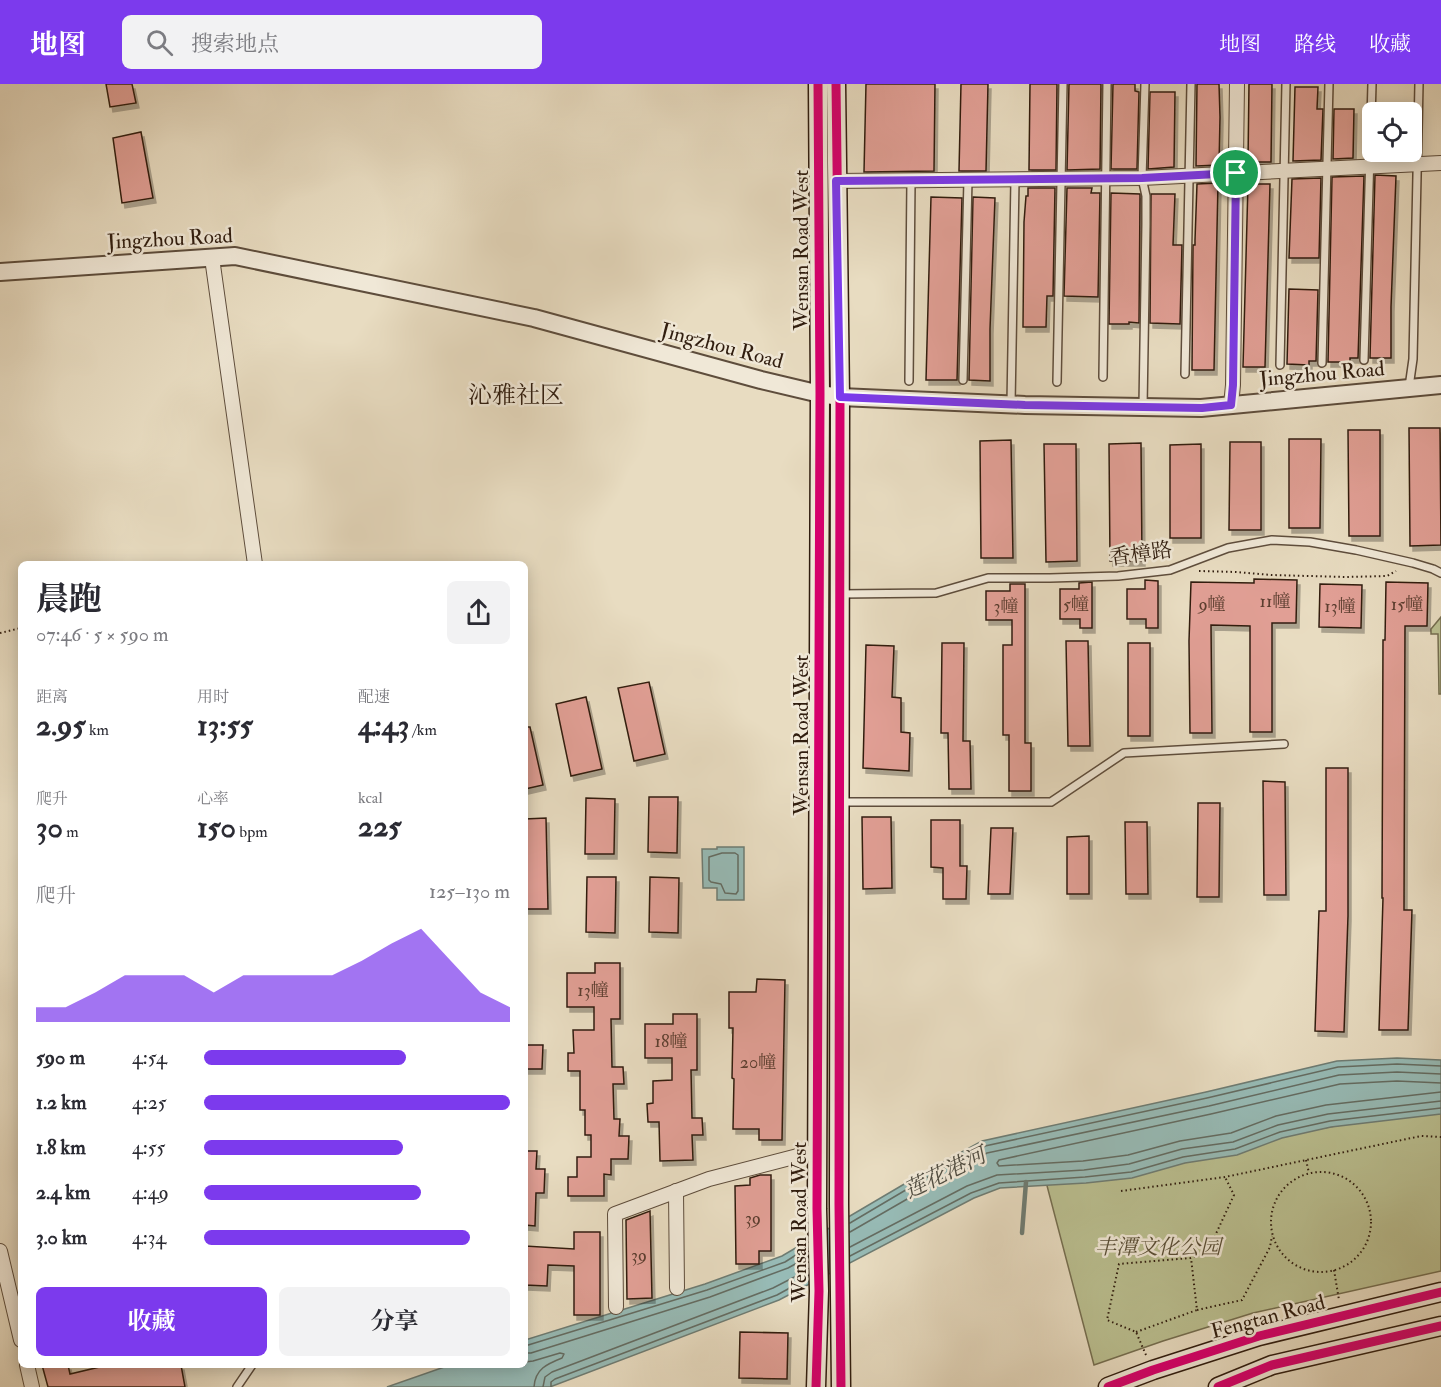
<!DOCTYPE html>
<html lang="zh">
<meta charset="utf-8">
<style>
body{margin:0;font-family:"IM FELL Double Pica","Noto Serif SC",serif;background:#f2f2f3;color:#2b2b33;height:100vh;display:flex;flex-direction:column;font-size:22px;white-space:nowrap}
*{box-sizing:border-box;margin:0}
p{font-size:20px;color:#7c7c81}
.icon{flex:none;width:33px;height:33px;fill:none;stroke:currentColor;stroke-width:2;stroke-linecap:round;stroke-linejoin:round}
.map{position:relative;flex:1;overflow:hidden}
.drawer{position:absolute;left:18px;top:477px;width:510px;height:807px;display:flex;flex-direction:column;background:#fff;border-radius:9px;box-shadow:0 3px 15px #0003}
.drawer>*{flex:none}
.controls{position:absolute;left:1362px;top:18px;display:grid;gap:12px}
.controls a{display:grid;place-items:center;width:60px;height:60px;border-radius:9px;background:#fff;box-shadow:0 3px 15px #0003;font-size:30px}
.pin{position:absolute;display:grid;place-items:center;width:51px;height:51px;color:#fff;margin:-26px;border:3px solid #fff;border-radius:50%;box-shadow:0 2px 6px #0007}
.round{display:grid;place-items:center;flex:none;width:63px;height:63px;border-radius:9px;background:#f2f2f3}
.summary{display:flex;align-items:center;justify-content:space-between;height:102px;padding:0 18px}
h1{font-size:33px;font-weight:700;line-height:45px}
.stats{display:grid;grid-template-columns:repeat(3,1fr);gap:9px;height:102px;padding:6px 18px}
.stats div{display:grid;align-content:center}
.stats b{font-size:30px;font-weight:700}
.stats small{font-size:16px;font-weight:400}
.stats p{font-size:16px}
.chart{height:168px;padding:12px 18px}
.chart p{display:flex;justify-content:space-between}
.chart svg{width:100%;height:108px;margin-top:6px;fill:#7c3aed;opacity:.7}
.button{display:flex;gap:12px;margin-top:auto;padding:12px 18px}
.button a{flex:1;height:69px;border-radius:9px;background:#7c3aed;color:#fff;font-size:24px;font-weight:700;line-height:69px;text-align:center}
.button a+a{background:#f2f2f3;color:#2b2b33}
ul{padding:0 18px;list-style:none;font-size:20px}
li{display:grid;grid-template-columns:96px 72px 1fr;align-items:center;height:45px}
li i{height:15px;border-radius:8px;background:#7c3aed}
header{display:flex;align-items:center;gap:36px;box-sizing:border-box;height:84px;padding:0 30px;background:#7c3aed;color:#fff}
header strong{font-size:28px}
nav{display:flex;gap:33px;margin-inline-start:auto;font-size:21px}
.search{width:420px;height:54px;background:#f2f2f3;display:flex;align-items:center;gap:15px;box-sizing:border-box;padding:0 21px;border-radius:9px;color:#7c7c81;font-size:22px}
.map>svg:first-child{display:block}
.green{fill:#babf90;stroke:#756e50;stroke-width:1.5}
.water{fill:#97bbb6;stroke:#6e7c73;stroke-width:1.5}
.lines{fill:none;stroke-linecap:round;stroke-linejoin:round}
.shore{stroke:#646c62;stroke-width:1.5}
.stream{stroke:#6e7c73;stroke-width:4.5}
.building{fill:#e19f95;stroke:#301d0f;stroke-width:1.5;filter:url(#shadow)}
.service-casing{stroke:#5e4d3c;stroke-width:10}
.minor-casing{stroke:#5e4d3c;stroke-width:16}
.tertiary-casing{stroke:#5e4d3c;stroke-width:20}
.secondary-casing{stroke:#301d0f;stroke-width:21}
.path{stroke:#301d0f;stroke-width:2;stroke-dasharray:1.5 3;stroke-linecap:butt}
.service{stroke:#f0e8d7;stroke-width:7}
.minor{stroke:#f0e8d7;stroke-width:14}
.tertiary{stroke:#f0e8d7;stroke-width:16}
.secondary{stroke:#f0e8d7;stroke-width:18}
.cycleway-casing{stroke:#f0e8d7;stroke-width:13}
.cycleway{stroke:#d6006c;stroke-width:9}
.route-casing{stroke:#fff;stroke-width:12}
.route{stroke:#7c3aed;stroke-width:8}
.labels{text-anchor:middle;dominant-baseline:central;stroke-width:5;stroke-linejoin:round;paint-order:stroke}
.number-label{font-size:18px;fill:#5c3e30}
.street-label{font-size:21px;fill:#301d0f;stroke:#f0e8d7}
.park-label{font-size:21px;font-style:italic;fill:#594e36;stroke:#f0e8d7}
.water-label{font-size:22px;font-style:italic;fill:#4f4c41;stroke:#f0e8d7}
.quarter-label{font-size:24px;fill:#301d0f;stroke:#f0e8d7}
</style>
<header>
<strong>地图</strong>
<div class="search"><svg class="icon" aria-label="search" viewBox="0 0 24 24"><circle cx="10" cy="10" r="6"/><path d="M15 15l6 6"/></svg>搜索地点</div>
<nav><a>地图</a><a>路线</a><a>收藏</a></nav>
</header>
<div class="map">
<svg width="1441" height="1303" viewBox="0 0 1441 1303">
<defs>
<filter id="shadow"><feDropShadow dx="3" dy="5" stdDeviation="0" flood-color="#0004"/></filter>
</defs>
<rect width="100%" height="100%" fill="#e8dcc1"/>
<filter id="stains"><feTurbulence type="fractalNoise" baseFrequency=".00333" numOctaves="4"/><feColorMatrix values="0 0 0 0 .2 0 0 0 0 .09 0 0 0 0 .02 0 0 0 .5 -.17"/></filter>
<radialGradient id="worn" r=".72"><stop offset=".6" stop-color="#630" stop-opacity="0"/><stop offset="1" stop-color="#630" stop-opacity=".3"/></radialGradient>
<g class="green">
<path d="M1441,533v77h-2l-1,-60h-7v-5z"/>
<path d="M1441,1023v164l-188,42 -90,28 -69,24 -49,-187z"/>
</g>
<g class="water">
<path d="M717,763h27v53h-27v-12h-14l-1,-39h15z"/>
<path d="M1397,974l44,2v54l-110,13 -49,11 -45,17 -52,8 -53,15 -46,5 -86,5 -26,10 -195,102 -229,87h-163l63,-22h75v-25l180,-56 77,-28 141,-83 59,-32 224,-49 131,-31z"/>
</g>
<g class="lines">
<g class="shore">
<path d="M722,769h13l3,2v36l-2,3 -11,-1 -4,-9 -10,-2 -2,-2v-23z"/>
<path d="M1441,999l-44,-2 -57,3 -129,30 -212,46 -2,3 2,3 84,-5 45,-6 52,-14 51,-8 45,-17 50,-11 115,-13"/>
<path d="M850,1139l76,-45 59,-32 222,-48 131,-31 59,-3 44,2"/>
<path d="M850,1148l137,-79 222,-47 130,-31 58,-3 44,2"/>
<path d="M850,1163l117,-61 30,-11 87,-5 45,-6 53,-15 51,-7 45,-17 50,-11 113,-13"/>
<path d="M850,1172l121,-63 28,-10 86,-6 46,-5 52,-15 52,-8 45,-17 50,-11 111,-13"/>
<path d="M525,1262l182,-56 78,-28 22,-14"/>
<path d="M525,1269h6l179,-56 78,-29 20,-11"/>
<path d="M525,1278l8,-1 27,-8 4,1 -2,4c-15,6 -27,11 -28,29"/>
<path d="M543,1303l2,-10 7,-5 221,-84 35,-18"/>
<path d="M551,1303v-5l4,-3 222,-84 31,-17"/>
</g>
<path class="stream" d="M1022,1149l4,-51"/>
</g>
<g class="building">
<path d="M106,0h26l4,19 -26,4z"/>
<path d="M866,0h69l-1,87 -70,1z"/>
<path d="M961,0h27l-2,87h-27z"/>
<path d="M1030,0h27l-1,86h-27z"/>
<path d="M1069,0h32l-1,85 -33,1z"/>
<path d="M1113,0h22v7l4,1 -2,77h-26z"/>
<path d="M1197,0h22l1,33 -1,48 -23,1z"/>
<path d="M1249,0h23l-1,78h-23z"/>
<path d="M1295,3h23l-1,22h6l-2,51 -28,1z"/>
<path d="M1150,8h25l-1,75 -26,2z"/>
<path d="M1334,25h20l-1,49 -20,1z"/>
<path d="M141,48l12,66 -31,5 -9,-65z"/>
<path d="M1375,91l21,1 -5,131v51h-21z"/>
<path d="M1364,92l-6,182h-8v4h-22l4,-185z"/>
<path d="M1321,94l-2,80h-30l3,-79z"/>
<path d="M1218,99l-4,187h-22l1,-125h2v-5l2,-56z"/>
<path d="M1248,100h22l-5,183h-22z"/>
<path d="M1028,104h27l-2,108h-6l-1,31h-23l1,-105 2,-26h2z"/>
<path d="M1067,104h25l-1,5h9l-2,104 -34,-1z"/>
<path d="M1111,109l29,1v3l-1,126 -10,-1v2h-20z"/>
<path d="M1151,110h24l-2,51h9l-2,79 -30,-1z"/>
<path d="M931,113l31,1 -5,182h-31z"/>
<path d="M973,113l22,1 -5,131v52l-21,-1z"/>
<path d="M1289,205l29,1 -2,71h-7v4l-22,-1z"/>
<path d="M1409,344h31l1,117 -31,1z"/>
<path d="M1348,346h32v106h-31z"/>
<path d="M1289,355h32l-1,89h-31z"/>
<path d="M1011,356l2,118h-32l-1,-117z"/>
<path d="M1230,358h31v88h-32z"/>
<path d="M1141,359l1,118h-32l-1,-117z"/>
<path d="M1044,360h32l1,117 -31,1z"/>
<path d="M1201,360v94h-31v-93z"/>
<path d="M1254,495l43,1 -1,43h-24v109h-22v-106l-39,-1 1,108h-22l-1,-92 2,-59 63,1z"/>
<path d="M1145,496l13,1v47h-12v-9h-19v-30h18z"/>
<path d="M1092,498v46h-12v-9h-20v-30h19v-6z"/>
<path d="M1386,498l42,1 -1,43h-22l-1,284h8l-4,120h-29l4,-132h-1l1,-258h2z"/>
<path d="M1010,500h15v159h6v48h-22v-56h-6v-90h9v-25h-26v-29h24z"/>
<path d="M1320,500l42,1 -1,43 -42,-1z"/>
<path d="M1066,557h22l2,105h-22z"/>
<path d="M942,559h22l-1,98h7l1,48h-22l-1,-56h-7z"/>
<rect x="1128" y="559" width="22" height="93"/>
<path d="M866,561l28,1 -2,51 9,1v34l9,1 -1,38 -46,-3z"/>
<path d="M649,598l16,72 -31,7 -16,-73z"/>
<path d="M586,613l16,72 -31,7 -15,-72z"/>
<path d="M525,643h5l13,58 -18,4z"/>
<path d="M1326,684h22v148l-4,116 -29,-1 4,-120h7z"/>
<path d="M1263,697l22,1 1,113h-22z"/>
<path d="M649,713h29l-1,56 -29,-1z"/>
<path d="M586,714l29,1 -1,55h-29z"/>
<path d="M1198,719h22l-1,94h-22z"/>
<path d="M862,733h29l1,71 -29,1z"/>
<path d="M546,734l2,91h-23v-90z"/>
<path d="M931,736h29v46h7l-1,33h-23v-31l-12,-1z"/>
<path d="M1125,738h22l1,72h-22z"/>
<path d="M991,744h22l-3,66h-22z"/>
<path d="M1089,752v58h-22v-57z"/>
<path d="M587,793h29l-1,56 -29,-1z"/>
<path d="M650,793l29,1 -1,55 -29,-1z"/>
<path d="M595,879h25v56h-9l1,48h11l1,17h-11l1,35h6l-1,17h10l-1,23h-17v16l-7,-1v22h-36v-19h9v-20h14v-22h-6v-25h-5v-39h-12v-18h6l-1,-23h21v-23h-27v-34h28z"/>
<path d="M757,895l28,1 -3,160h-23v-11h-26l1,-50 -2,-1 1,-50h-4v-36h27z"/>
<path d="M673,930h24v56h-6l1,48h10l1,17h-11l1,25 -33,1 -1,-39h-11l-1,-18 6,-1v-22l19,-1v-22h-27v-34h28z"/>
<path d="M525,961h18l-1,24h-17z"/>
<path d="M525,1067h12l-1,18h9l-1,24h-8l-1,33 -10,-1z"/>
<path d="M760,1091h11v76h-12v13h-23l-1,-78 15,-1v-7z"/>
<path d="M650,1127l2,87 -25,1 -1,-79z"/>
<path d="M574,1148h26v83h-26v-49l-26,-1 -1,21 -22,-1v-39l49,3z"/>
<path d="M740,1248l48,1 -1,46 -48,-1z"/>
<path d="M42,1281h26l2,9 38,-9h73l4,22h-137z"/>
</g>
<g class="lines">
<defs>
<g id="service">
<path d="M1364,276l8,-276"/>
<path d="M1322,279l7,-279"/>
<path d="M1280,281l6,-281"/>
<path d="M1185,290l6,-290"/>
<path d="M1103,293l4,-293"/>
<path d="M963,296l5,-200"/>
<path d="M909,297l2,-200"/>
<path d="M1057,298l6,-298"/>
<path d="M1409,303l4,-28 6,-275"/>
<path d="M1011,320l4,-224"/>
<path d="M1143,323l3,-183v-28l-4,-18 3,-94"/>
<path d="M840,510l96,-1 52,-15h62l68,-2 52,-6 58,-22 44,-8 38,2 46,8 57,13 20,6 8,4"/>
<path d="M841,718h210l73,-49 160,-9"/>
<path d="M237,1303l15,-22"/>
</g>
<g id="minor">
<path d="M836,97l306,-3 299,-15"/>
<path d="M212,174l43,306"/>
<path d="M1231,321l2,-20 4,-301"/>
<path d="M676,1107l1,97"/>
<path d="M0,1167l21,89"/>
<path d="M616,1223l-1,-93 94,-35 108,-28"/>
<path d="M27,1281l5,22"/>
</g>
<path id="tertiary" d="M0,188l235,-16 299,62 227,62 59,14 20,3 185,8 176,3 240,-23"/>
<g id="secondary">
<path d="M836,0l4,313 -1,807 2,183"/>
<path d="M816,1303l3,-96 -2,-82 3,-815 -2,-310"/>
<path d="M1108,1303l45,-17 106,-34 182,-44"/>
<path d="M1218,1303l54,-22 169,-39"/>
</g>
</defs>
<use href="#service" class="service-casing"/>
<use href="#minor" class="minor-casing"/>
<use href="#tertiary" class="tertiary-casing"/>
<use href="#secondary" class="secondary-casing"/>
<g class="path">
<path d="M1199,487l37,1 35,3 75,2 41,-1 9,-5"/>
<path d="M0,549l21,-5"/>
<path d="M1306,1076l3,13"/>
<circle cx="1321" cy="1138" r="50"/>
<path d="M1121,1107l104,-14 196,-41 20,1"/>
<path d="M1334,1186l5,30"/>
<path d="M1197,1226l45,-10 28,-53 2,-11"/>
<path d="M1136,1248l61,-22 -6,-52"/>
<path d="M1146,1271l-10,-23 -29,-12 12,-56 72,-6 16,-5 27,-58 -9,-18"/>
</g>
<use href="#service" class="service"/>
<use href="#minor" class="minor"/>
<use href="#tertiary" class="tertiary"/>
<use href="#secondary" class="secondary"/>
<defs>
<g id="cycleway">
<path d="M836,0l4,313 -1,807 2,183"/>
<path d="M816,1303l3,-96 -2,-82 3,-815 -2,-310"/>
<path d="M1108,1303l45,-17 106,-34 182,-44"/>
<path d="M1218,1303l54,-22 169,-39"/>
</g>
</defs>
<use href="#cycleway" class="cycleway-casing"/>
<use href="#cycleway" class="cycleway"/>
</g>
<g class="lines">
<defs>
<path id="route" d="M1236,89l-3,212 -2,20 -29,3 -177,-3 -185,-8 -4,-216 306,-3z"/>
</defs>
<use href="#route" class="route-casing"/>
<use href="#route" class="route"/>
</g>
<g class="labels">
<g class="number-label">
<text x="1275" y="517">11幢</text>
<text x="1076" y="520">5幢</text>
<text x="1212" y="520">9幢</text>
<text x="1407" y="520">15幢</text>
<text x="1006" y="522">3幢</text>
<text x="1340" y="522">13幢</text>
<text x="593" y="906">13幢</text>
<text x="671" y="957">18幢</text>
<text x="758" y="978">20幢</text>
<text x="753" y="1134">39</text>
<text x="639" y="1171">39</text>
</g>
<g class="street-label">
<text transform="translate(170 155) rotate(-3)">Jingzhou Road</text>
<text transform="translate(801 166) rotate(-90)">Wensan Road West</text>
<text transform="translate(722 262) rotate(15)">Jingzhou Road</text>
<text transform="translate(1322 290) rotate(-5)">Jingzhou Road</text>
<text transform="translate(1141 470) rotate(-8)">香樟路</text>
<text transform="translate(801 651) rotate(-90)">Wensan Road West</text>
<text transform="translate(799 1138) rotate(-90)">Wensan Road West</text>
<text transform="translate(1268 1233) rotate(-15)">Fengtan Road</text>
</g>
<g class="park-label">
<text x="1158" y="1163">丰潭文化公园</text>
</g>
<g class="water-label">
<text transform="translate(945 1089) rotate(-26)">莲花港河</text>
</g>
<g class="quarter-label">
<text x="516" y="311">沁雅社区</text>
</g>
</g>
<rect width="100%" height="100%" filter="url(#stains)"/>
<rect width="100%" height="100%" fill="url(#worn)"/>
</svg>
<div class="controls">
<a><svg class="icon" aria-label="locate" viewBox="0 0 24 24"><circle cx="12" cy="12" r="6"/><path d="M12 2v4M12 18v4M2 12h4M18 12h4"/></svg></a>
</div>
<div class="pin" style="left:1236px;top:89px;background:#1e9e55"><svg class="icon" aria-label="arrive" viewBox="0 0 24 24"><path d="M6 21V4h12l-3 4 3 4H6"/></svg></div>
<section class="drawer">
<div class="summary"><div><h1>晨跑</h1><p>07:46 · 5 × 590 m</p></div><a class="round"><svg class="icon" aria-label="share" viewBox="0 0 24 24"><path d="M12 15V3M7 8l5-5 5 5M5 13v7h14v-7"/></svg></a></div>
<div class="stats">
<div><p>距离</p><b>2.95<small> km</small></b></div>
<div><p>用时</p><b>13:55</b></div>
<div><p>配速</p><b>4:43<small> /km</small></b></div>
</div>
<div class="stats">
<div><p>爬升</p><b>30<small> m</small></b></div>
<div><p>心率</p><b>150<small> bpm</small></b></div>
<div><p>kcal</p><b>225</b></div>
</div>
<div class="chart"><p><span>爬升</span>125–130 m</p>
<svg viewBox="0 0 160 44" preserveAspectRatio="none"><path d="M0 44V38L10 38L20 32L30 25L40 25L50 25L60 32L70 25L80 25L90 25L100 25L110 19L120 12L130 6L140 19L150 32L160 38V44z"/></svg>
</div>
<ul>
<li><b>590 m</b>4:54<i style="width:66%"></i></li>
<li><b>1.2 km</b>4:25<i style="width:100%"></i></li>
<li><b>1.8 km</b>4:55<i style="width:65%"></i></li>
<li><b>2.4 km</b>4:49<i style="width:71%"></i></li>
<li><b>3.0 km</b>4:34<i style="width:87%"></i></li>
</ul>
<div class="button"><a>收藏</a><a>分享</a></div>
</section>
</div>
